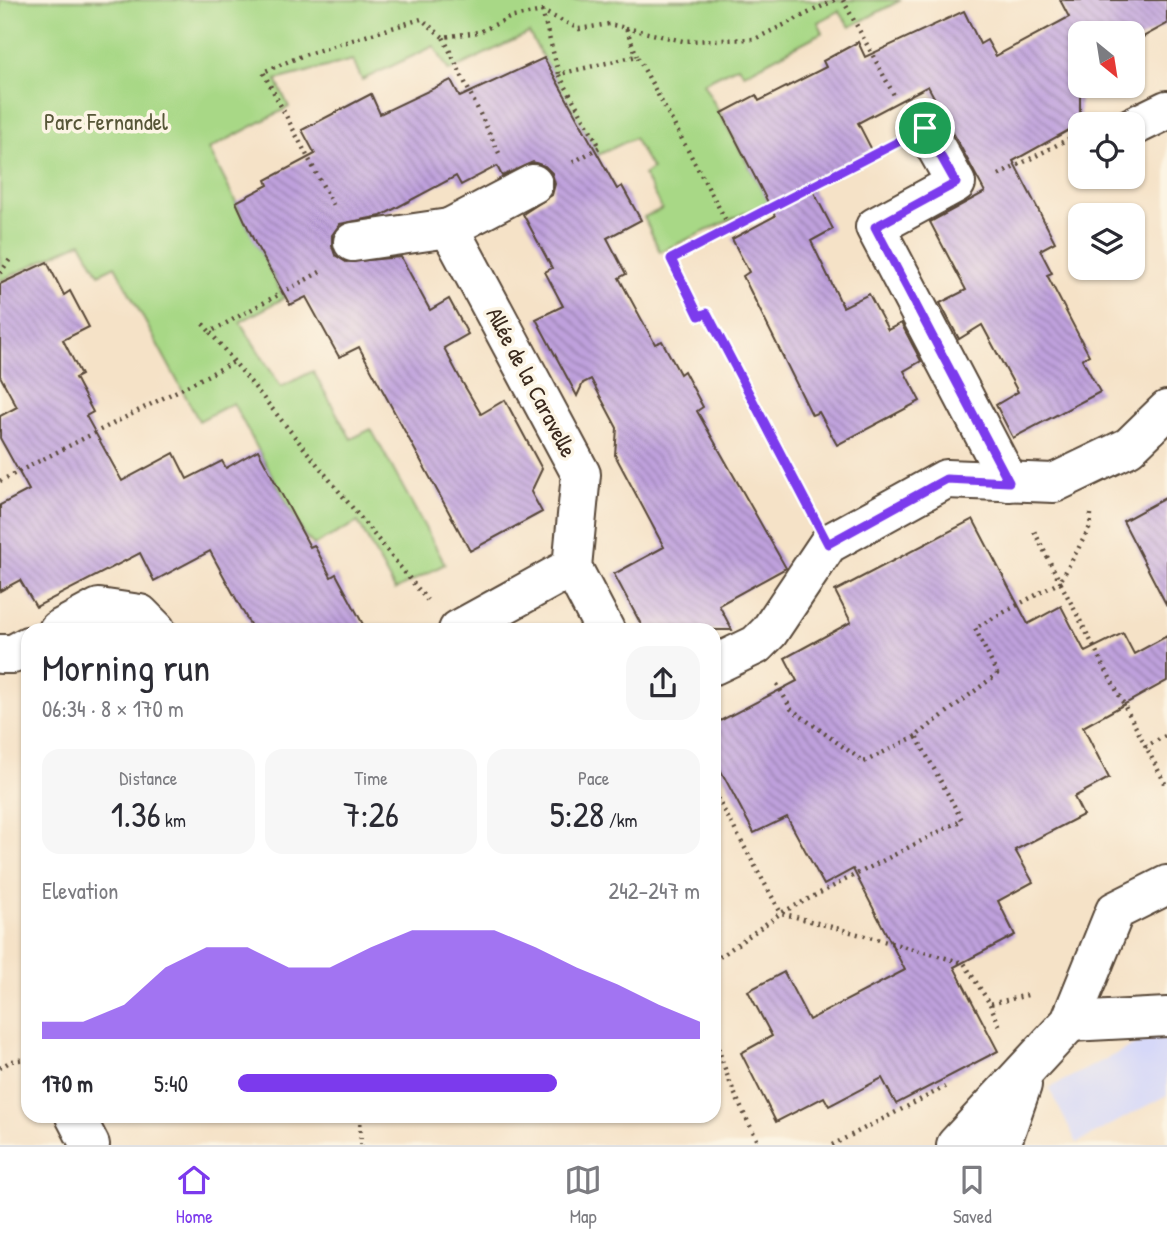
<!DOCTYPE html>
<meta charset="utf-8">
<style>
body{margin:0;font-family:"Patrick Hand",sans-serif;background:#f7f7f7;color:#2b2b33;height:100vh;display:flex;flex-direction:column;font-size:26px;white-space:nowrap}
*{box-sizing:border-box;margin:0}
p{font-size:23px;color:#7c7c81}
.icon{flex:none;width:38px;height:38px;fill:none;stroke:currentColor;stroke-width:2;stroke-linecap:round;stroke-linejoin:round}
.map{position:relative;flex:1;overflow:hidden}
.panel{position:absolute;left:21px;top:623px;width:700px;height:500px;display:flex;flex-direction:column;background:#fff;border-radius:21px;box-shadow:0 2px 5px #0004}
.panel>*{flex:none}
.needle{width:46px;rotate:150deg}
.buttons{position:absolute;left:1068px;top:21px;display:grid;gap:14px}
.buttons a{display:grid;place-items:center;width:77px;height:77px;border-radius:14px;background:#fff;box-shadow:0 2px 5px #0004;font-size:35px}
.pin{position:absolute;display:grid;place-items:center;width:60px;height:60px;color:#fff;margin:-30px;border:4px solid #fff;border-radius:50%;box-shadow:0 2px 7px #0007}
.round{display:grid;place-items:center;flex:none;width:74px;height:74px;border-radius:21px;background:#f7f7f7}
.headline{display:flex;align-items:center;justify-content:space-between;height:119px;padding:0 21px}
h1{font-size:38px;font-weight:600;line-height:52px}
.stats{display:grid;grid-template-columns:repeat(3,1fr);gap:10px;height:119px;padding:7px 21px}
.stats div{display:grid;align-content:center;border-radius:18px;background:#f7f7f7;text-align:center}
.stats b{font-size:35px;font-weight:600}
.stats small{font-size:19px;font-weight:400}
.stats p{font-size:19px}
.chart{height:196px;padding:14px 21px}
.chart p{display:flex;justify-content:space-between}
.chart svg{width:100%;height:126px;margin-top:7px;fill:#7c3aed;opacity:.7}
ul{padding:0 21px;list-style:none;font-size:23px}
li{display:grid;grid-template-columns:112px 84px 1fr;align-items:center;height:52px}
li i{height:18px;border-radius:9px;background:#7c3aed}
.tabs{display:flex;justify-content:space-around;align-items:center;height:98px;border-top:2px solid #e1e1e2;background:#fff;font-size:19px;color:#7c7c81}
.tabs a{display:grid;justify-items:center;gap:4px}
.tabs .selected{color:#7c3aed}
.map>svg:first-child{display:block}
.built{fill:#d6d8f8}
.green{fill:#a8d886;stroke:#728152;stroke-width:2}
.building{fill:url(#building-back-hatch)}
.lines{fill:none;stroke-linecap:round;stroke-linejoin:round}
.street-casing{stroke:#574637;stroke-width:42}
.path{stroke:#574637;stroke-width:4.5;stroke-dasharray:2 5;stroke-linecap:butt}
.street{stroke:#fff;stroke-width:38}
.route-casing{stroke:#fff;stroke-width:14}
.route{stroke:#7c3aed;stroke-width:9}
.labels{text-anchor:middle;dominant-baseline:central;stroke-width:7;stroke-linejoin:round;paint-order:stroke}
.park-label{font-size:23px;fill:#565638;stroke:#fcf5e5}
.street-label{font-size:23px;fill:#3b2a1e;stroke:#fcf5e5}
</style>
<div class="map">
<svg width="1167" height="1145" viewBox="0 0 1167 1145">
<defs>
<pattern id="building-back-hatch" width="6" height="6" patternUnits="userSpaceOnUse" patternTransform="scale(1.75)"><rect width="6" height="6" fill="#bfa1dd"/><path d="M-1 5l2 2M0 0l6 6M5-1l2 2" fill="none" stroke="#9c83b3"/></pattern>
</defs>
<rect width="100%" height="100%" fill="#fcf5e5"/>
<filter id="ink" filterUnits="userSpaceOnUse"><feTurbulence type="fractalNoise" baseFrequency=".0143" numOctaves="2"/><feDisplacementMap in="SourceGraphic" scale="14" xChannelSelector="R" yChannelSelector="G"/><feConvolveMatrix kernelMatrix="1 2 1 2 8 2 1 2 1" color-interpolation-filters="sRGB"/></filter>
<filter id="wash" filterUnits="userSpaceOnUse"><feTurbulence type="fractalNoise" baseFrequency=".00686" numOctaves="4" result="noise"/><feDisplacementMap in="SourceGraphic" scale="28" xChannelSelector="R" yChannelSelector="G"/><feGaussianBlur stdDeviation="1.57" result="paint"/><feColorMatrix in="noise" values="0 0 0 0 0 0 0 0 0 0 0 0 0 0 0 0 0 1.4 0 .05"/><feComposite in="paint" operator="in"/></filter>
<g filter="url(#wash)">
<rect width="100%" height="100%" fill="#f5e2c7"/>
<path class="built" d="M1167,1028v67l-90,48 -28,-55z"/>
<path class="green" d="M0,0h901l-51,27 -11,-16 -21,11 5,10 -79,42 -6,-8 -35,17 66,119 -109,50 -16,-35 18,-8 -18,-34 8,-6 -18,-31 -36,17 -69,-122 -80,38 -15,-25 -72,34 -9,-20 -77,20 13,27 -80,42 75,149 -44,24 41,65 32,-16 38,68 20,-10 74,135 -50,26 -37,-68 -44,23 -10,-10 -71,-132 -34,18 -84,-155 -16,8 -18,-32 -81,39z"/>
<g id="blocks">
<g class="building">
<path d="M1060,0h107v24l-35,19v-10h-52v91l-67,37 42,81 -15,8 12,23 -5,2 42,80 -7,4 18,33 -87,46 -17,-33 22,-13 -36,-67 -23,14 -19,-36 26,-13 -36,-68 55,-30 -57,-106 -70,37 14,27 -63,33 24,46 -22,12 32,66 26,-13 19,36 13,-7 20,38 -17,10 16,30 -83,44 -18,-33 -7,3 -69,-139 6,-4 -17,-33 43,-23 -53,-103 34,-18 3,6 67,-34 -3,-6 35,-19 7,15 99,-46 16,33 7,-4 9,16 73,-39z"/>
<path d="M544,58l73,131 5,-3 19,34 -34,18 19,36 -7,4 36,66 7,-3 18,33 4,-3 19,36 -6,4 89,157 -67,37 13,25h-88l-30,-56 50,-27 -49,-92 2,-27 -26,-49 -8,4 -6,13 -41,-77 27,-13 -18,-34 7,-4 -29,-54 29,-19 3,-11 -3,-11 -7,-7 -12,-4 -31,14 -5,-10 -36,19 -5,-9 -75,40 -41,8 -8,11v11l3,9 11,7 55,-5 29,53 19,-11 19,35 -24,14 17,32 20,34 24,-14 37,69 -11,23 11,20 -72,39 -111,-204 -20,10 -33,-60 -16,8 -35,-62 -19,-41 32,-17 -2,-5 49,-26 -13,-24 69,-36 9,20 71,-34 9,17z"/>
<path d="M47,262l17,33 6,-4 19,36 -26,13 18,35 -6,3 18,34 -7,4 36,65 52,-28 13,26 35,-18 4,7 32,-18 52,97 4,-2 17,32 5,-3 30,56h-113l-43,-79 -56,30 -14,-28 -104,54 -16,-27 -20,11v-86l29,-15 -29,-52v-22l17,-9 -17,-31v-92z"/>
<path d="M1167,497v109l-44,-85z"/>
<path d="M973,519l55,105 33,-18 24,46 38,-19 11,21 33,-18v45l-84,46 26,51 -35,19 9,18 -68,35 18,32 -35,19 17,34 -61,32 44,84 -102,53 -14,-26 -53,28 -5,-9 -48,25 -35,-69 31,-17 -24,-45 36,-19 25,48 96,-50 -52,-101 -29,16 -37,-68 -33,16 -40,-75v-34l83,-43 -12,-23 66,-36 -16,-31z"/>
</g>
</g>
</g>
<g filter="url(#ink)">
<use href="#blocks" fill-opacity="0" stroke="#574637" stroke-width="2"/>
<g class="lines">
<defs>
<g id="street">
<path d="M1132,127l35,-17"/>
<path d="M925,128l31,55 -81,44 134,255"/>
<path d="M533,184l-84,44 132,246 -9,93 33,63"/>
<path d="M353,242l96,-14"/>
<path d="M58,630l41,-22 41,6 16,16"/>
<path d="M458,630l114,-63"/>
<path d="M0,654h13l15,-8"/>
<path d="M714,665l42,-20 13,-13 59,-88 118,-65 108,4 75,-36 38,-37"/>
<path d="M1070,1022l97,-5"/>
<path d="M75,1116l15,29"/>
<path d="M956,1145l114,-123 45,-111 52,-26"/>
<path d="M1001,1145l21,-60"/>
</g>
</defs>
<use href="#street" class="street-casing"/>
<g class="path">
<path d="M843,0l51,95"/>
<path d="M542,11l17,63 78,-18 93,172 -59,31 28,57 8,-3 99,190"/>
<path d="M626,28l57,13 72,-2 80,-39"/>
<path d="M559,75l41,72 -30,17"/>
<path d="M499,153l-56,-116 36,-5 30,-14 33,-7 37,18 30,-5 17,4 11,28"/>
<path d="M999,175l81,-42"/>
<path d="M333,205l-70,-133 41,-17 117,-36 22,18"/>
<path d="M730,228l155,-80"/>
<path d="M320,272l-110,60 217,268"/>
<path d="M0,273l11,-15"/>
<path d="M203,324l7,8"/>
<path d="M0,481l236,-120"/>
<path d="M1091,514l-1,13 -30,55 107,205"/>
<path d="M777,684l14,25 73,53 52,-26"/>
<path d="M1145,747l22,-12"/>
<path d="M714,792l67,121 181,-93 -46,-84 81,-62 -22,-46 85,-46 -28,-55"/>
<path d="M714,961l67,-48 183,50 26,41 42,-10"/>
<path d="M990,1004l11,25"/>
<path d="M714,1027c7,42 26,80 46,118"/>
<path d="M0,1068l11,-7 17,-2"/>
<path d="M360,1116l1,29"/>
<path d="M832,1145l113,-58"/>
</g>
<use href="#street" class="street"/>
</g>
</g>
<g class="lines" filter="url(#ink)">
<defs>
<path id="route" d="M925,128l31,55 -81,44 134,255 -63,-3 -118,65 -121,-231 -8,3 -28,-57z"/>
</defs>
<use href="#route" class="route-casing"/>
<use href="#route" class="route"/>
</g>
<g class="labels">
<g class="park-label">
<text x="106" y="121">Parc Fernandel</text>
</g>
<g class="street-label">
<text transform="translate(532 382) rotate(62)">Allée de la Caravelle</text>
</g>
</g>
</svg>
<div class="buttons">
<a><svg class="needle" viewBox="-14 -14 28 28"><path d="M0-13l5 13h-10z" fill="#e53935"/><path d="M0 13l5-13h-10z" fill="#7c7c81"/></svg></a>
<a><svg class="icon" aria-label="locate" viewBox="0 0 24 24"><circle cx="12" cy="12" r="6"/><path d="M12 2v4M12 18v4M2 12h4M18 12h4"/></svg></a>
<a><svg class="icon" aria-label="layers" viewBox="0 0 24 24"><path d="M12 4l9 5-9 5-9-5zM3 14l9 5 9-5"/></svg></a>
</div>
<div class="pin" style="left:925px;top:128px;background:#1e9e55"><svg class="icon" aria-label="arrive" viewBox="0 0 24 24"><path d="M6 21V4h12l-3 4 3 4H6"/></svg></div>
<section class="panel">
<div class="headline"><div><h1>Morning run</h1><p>06:34 · 8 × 170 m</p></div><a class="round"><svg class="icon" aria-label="share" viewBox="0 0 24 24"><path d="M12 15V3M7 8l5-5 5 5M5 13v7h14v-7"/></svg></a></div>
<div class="stats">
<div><p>Distance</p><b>1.36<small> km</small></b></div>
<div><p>Time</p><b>7:26</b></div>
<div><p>Pace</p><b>5:28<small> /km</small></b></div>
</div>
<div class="chart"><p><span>Elevation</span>242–247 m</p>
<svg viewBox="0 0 160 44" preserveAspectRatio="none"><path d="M0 44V38L10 38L20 32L30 19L40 12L50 12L60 19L70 19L80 12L90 6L100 6L110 6L120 12L130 19L140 25L150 32L160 38V44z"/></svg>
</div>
<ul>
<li><b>170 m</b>5:40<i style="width:69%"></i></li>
</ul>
</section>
</div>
<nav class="tabs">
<a class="selected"><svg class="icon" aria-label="home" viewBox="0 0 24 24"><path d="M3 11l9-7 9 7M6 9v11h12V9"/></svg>Home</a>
<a><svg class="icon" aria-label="map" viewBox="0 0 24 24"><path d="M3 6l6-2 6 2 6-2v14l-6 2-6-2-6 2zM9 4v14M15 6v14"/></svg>Map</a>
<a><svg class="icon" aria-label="saved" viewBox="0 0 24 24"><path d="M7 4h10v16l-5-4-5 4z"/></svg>Saved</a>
</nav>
